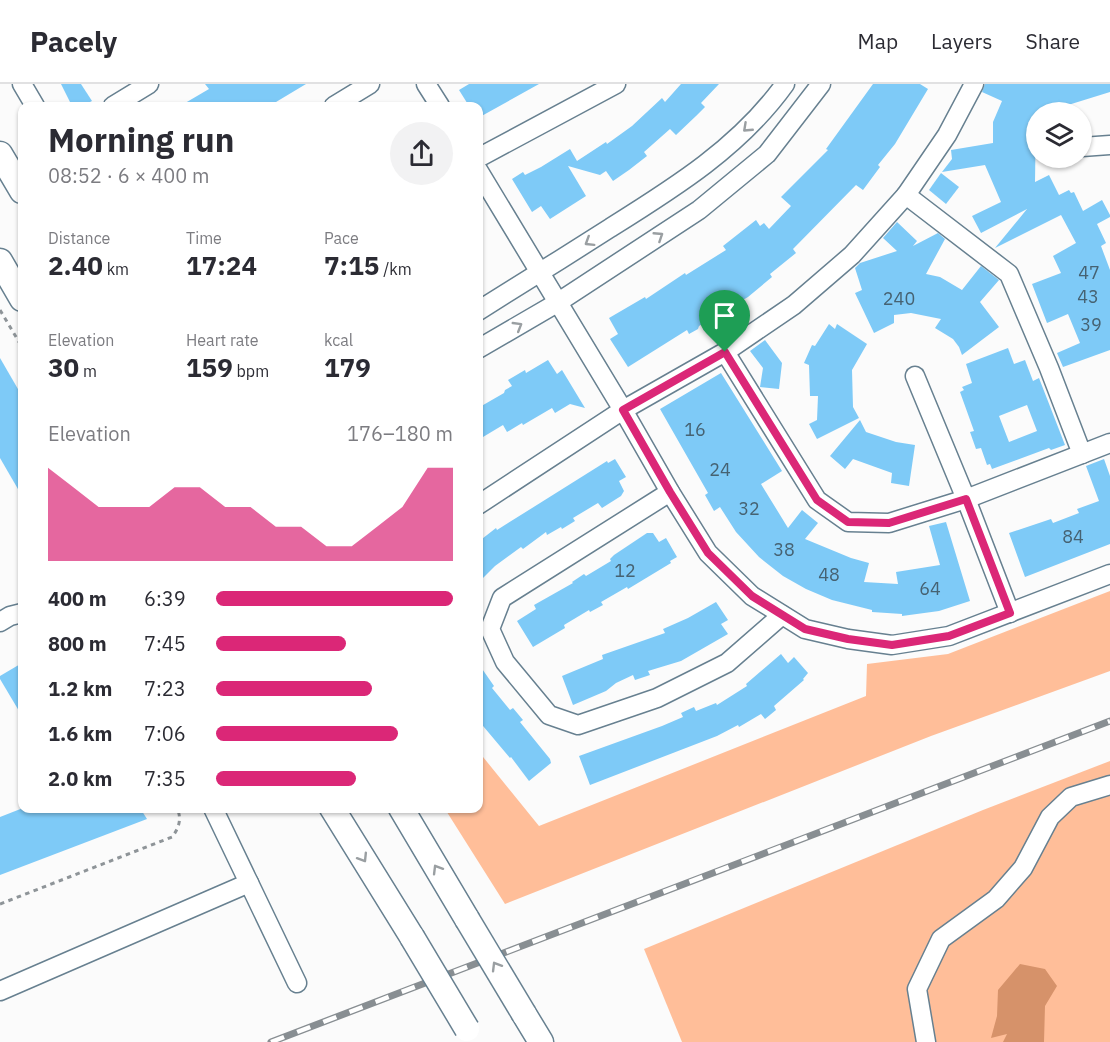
<!DOCTYPE html>
<meta charset="utf-8">
<style>
body{margin:0;font-family:"IBM Plex Sans",sans-serif;background:#f2f2f3;color:#2b2b33;height:100vh;display:flex;flex-direction:column;font-size:22px;white-space:nowrap}
*{box-sizing:border-box;margin:0}
p{font-size:20px;color:#7c7c81}
.icon{flex:none;width:33px;height:33px;fill:none;stroke:currentColor;stroke-width:2;stroke-linecap:round;stroke-linejoin:round}
.map{position:relative;flex:1;overflow:hidden}
.side{position:absolute;left:18px;top:18px;width:465px;height:711px;display:flex;flex-direction:column;background:#fff;border-radius:12px;box-shadow:0 2px 4px #0004}
.side>*{flex:none}
.fabs{position:absolute;left:1026px;top:18px;display:grid;gap:12px}
.fabs a{display:grid;place-items:center;width:66px;height:66px;border-radius:50%;background:#fff;box-shadow:0 2px 4px #0004;font-size:30px}
.pin{position:absolute;display:grid;place-items:center;width:51px;height:51px;color:#fff;margin:-62px -26px;border-radius:50% 50% 50% 0;rotate:-45deg;box-shadow:0 0 6px #0007}
.pin .icon{rotate:45deg}
.round{display:grid;place-items:center;flex:none;width:63px;height:63px;border-radius:32px;background:#f2f2f3}
.summary{display:flex;align-items:center;justify-content:space-between;height:102px;padding:0 30px}
h1{font-size:33px;font-weight:800;line-height:45px}
.metrics{display:grid;grid-template-columns:repeat(3,1fr);gap:9px;height:102px;padding:6px 30px}
.metrics div{display:grid;align-content:center}
.metrics b{font-size:26px;font-weight:800}
.metrics small{font-size:16px;font-weight:400}
.metrics p{font-size:16px}
.chart{height:168px;padding:12px 30px}
.chart p{display:flex;justify-content:space-between}
.chart svg{width:100%;height:108px;margin-top:6px;fill:#db2777;opacity:.7}
ul{padding:0 30px;list-style:none;font-size:20px}
li{display:grid;grid-template-columns:96px 72px 1fr;align-items:center;height:45px}
li i{height:15px;border-radius:8px;background:#db2777}
header{display:flex;align-items:center;gap:36px;box-sizing:border-box;height:84px;padding:0 30px;background:#fff;border-bottom:2px solid #e1e1e2}
header strong{font-size:28px}
nav{display:flex;gap:33px;margin-inline-start:auto;font-size:21px}
.map>svg:first-child{display:block}
.green{fill:#ffbe99}
.water{fill:#d6926a}
.building{fill:#7ecaf7;fill-rule:evenodd}
.lines{fill:none;stroke-linecap:round;stroke-linejoin:round}
.minor-casing{stroke:#678090;stroke-width:21}
.major-casing{stroke:#678090;stroke-width:27}
.path{stroke:#8e9498;stroke-width:3;stroke-dasharray:4.5 4.5;stroke-linecap:butt}
.minor{stroke:#fff;stroke-width:18}
.major{stroke:#fff;stroke-width:24}
.rail-casing{stroke:#888e92;stroke-width:7}
.rail{stroke:#fff;stroke-width:4.5;stroke-dasharray:14;stroke-linecap:butt}
.major-bridge-casing{stroke:#678090;stroke-width:27;stroke-linecap:butt}
.major-bridge{stroke:#fff;stroke-width:24}
.oneway{stroke:#9a9fa2}
.route-casing{stroke:#fff;stroke-width:12}
.route{stroke:#db2777;stroke-width:8}
.labels{text-anchor:middle;dominant-baseline:central;stroke-width:4.5;stroke-linejoin:round;paint-order:stroke}
.number-label{font-size:18px;fill:#466272}
</style>
<header>
<strong>Pacely</strong>
<nav><a>Map</a><a>Layers</a><a>Share</a></nav>
</header>
<div class="map">
<svg width="1110" height="958" viewBox="0 0 1110 958">
<rect width="100%" height="100%" fill="#fbfbfb"/>
<g class="green">
<path d="M1110,507v80l-179,65 -426,168 -60,-95 33,-1 1,-56 60,74 327,-130 1,-32 81,-10z"/>
<path d="M1110,677v281h-428l-38,-93 339,-139z"/>
</g>
<path class="water" d="M1020,880l25,5 12,17 -12,20 -1,36h-41l4,-8 -16,4 6,-22 1,-26z"/>
<g class="building">
<path d="M61,0h20l11,17 -10,5h-10z"/>
<path d="M205,0h101l-30,18 3,4h-99l29,-17z"/>
<path d="M469,0h70l-61,34v-12h-9l-10,-16z"/>
<path d="M681,0h38l-18,19 4,4 -9,9 -20,19 -6,-6 -26,23 3,4 -18,14 -16,11 -7,-10 -6,4 -32,-9 18,30 -36,23 -9,-13 -9,6 -20,-33 11,-7 2,3 16,-8 29,-18 7,12 29,-19 1,2 25,-18 30,-28 3,4z"/>
<path d="M873,0h47l8,5 -33,55 -17,21 2,2 -17,23 -7,-5 -63,64 3,4 -26,21 2,3 -24,20 -49,29 -1,3 -9,5 -2,-4 -59,37 -18,-28 8,-5 -9,-16 36,-21 1,2 39,-26 1,2 40,-25 -3,-4 33,-26 4,6 4,-3 5,6 22,-23 -10,-9 47,-47 -2,-1z"/>
<path d="M985,0h125v8l-58,18 -3,2h-13l-1,70 14,-7 10,20 10,-5 2,3 3,-1 9,19 19,-11 8,15v2l-13,7 9,19 -5,3 9,24v80l-47,17 -6,-14 23,-10 -12,-29 -21,9 -15,-39 29,-11 -8,-17 23,-13 -15,-28 -66,33 32,-39 -46,24 -9,-17 29,-14 -16,-37 -43,7 10,-13 -1,-9 42,-7v-21l9,-21 -20,-9z"/>
<path d="M941,89l18,14 -13,17 -17,-14z"/>
<path d="M897,138l20,19 -4,5 25,-13 7,6 -19,35 14,3 22,13 19,-24 18,14 -19,22 19,25 -37,28 -3,-8 -6,-8 -18,-11 6,-9 -30,-6 -17,2v8l-20,10 -19,-40 7,-3 -7,-22 5,-5 37,-12 -14,-13z"/>
<path d="M829,240l6,5 2,-5 30,20 -15,26 1,37 6,11 -42,21 -8,-15 8,-4 1,-24h-8l-1,-31 -5,-2 8,-18 3,1z"/>
<path d="M765,256l17,23 -3,26 -19,-2 3,-19 -13,-17z"/>
<path d="M1008,264l6,16 11,-4 8,21 6,-3 26,67 -14,5 -2,-2 -57,21 -2,-5 -3,1 -6,-17 -5,1 -6,-17 4,-1 -14,-39 4,-2 -2,-3 10,-4 -6,-19zM1027,321l10,26 -28,11 -10,-26z"/>
<path d="M0,274l22,38v100l-22,-38z"/>
<path d="M548,276l9,14 5,-4 23,38 -15,-4 -15,9 -3,-5 -29,17 -1,-2 -15,9 -4,-7 -25,15v-32l26,-15 1,-3 7,-4 -4,-6 17,-10 1,3z"/>
<path d="M721,289l61,98 -21,13 27,44 14,-18 16,13 -13,16 46,19 18,5 -5,19 34,2 -2,-12 44,-7 -11,-39 17,-4 24,79 -31,10 -37,5v-2l-30,-2v-2l-40,-10 -26,-11 -23,-13 -24,-19 -23,-25 -16,-25 -6,4 -9,-16 3,-2 -48,-84z"/>
<path d="M860,336l6,12 30,10 19,3 -6,41 -18,-3 1,-10 -39,-14 -8,10 -15,-13z"/>
<path d="M615,375l11,18 -7,4 5,10 -3,5 -19,12 -4,-5 -25,15 2,3 -13,8 -1,-2 -14,8 -1,-3 -23,17 -2,-2 -26,19 -17,17v-41l18,-14 1,2 110,-69 1,2z"/>
<path d="M1104,375l6,17v68l-85,33 -16,-44 42,-14 2,4 26,-10 -2,-4 22,-8 -13,-35z"/>
<path d="M647,449h6l6,9 7,-4 11,19 -7,4 1,2 -43,26 -1,-2 -26,15 2,3 -13,7 -1,-2 -25,15 1,3 -32,19 -16,-26 19,-12 -2,-4 39,-22 -1,-1 12,-8 2,2 25,-15 -1,-2 4,-4z"/>
<path d="M716,518l12,18 -7,4 7,10 -47,27 -33,10 2,4 -15,5 -2,-5 -17,8 -10,8 -33,14 -11,-29 41,-17 -1,-4 63,-22 -2,-4 25,-11z"/>
<path d="M781,570l7,9 6,-6 14,16 -5,6 1,1 -30,26 2,4 -11,9 -4,-5 -22,13 -1,-2 -21,11 -127,49 -11,-29 83,-30 21,-9 -2,-4 13,-6 2,4 20,-8 1,2 30,-19 -1,-2z"/>
<path d="M22,579v53l-22,-37v-3z"/>
<path d="M478,579l16,23 -2,2 18,22 3,-2 10,12 -3,2 30,37 1,4 -22,18 -18,-24 -1,1 -32,-38z"/>
<path d="M23,724h117l7,11 -147,56v-58z"/>
</g>
<g class="lines">
<defs>
<g id="minor">
<path d="M22,0l13,22"/>
<path d="M426,0l14,22"/>
<path d="M113,22l36,-22"/>
<path d="M334,22l36,-22"/>
<path d="M1082,63l28,-2"/>
<path d="M478,74l138,-74"/>
<path d="M478,86l145,240 47,82 38,61 44,43 53,33 43,10 44,6 57,-9 161,-62"/>
<path d="M906,111l103,79 40,94 33,86"/>
<path d="M478,227c45,-28 88,-55 132,-83 64,-40 130,-81 175,-144"/>
<path d="M478,265l79,-46 142,-93 68,-56 54,-70"/>
<path d="M725,268l92,148 31,22 41,1 77,-24 144,-56"/>
<path d="M915,292l51,123 44,114"/>
<path d="M670,408l-168,106 -12,31 15,33 44,53 29,10 79,-27 70,-35 55,-48"/>
<path d="M478,421l145,-95 102,-58 69,-47 58,-50 54,-60 41,-60 27,-51"/>
<path d="M0,538l10,-6 12,-3"/>
<path d="M213,724l84,175"/>
<path d="M0,907l249,-108"/>
<path d="M926,958l-9,-53 24,-50 55,-40 27,-31 27,-51 21,-20 39,-12"/>
</g>
<g id="major">
<path d="M0,70l22,37"/>
<path d="M0,177l22,38"/>
<path d="M332,724l80,129"/>
<path d="M401,724l66,111"/>
<path d="M524,930l17,28"/>
</g>
</defs>
<use href="#minor" class="minor-casing"/>
<use href="#major" class="major-casing"/>
<g class="path">
<path d="M0,226l22,37"/>
<path d="M0,820l172,-67c7,-9 10,-18 5,-29"/>
</g>
<use href="#minor" class="minor"/>
<use href="#major" class="major"/>
<defs>
<path id="rail" d="M271,958l839,-321"/>
</defs>
<use href="#rail" class="rail-casing"/>
<use href="#rail" class="rail"/>
<defs>
<g id="major-bridge">
<path d="M467,835l57,95"/>
<path d="M412,853l55,92"/>
</g>
</defs>
<use href="#major-bridge" class="major-bridge-casing"/>
<use href="#major-bridge" class="major-bridge"/>
</g>
<defs><path id="oneway-chevron" d="M-2-3.5L2.5 0L-2 3.5" fill="none" stroke-width="1.6" stroke-linecap="round" stroke-linejoin="round" transform="scale(1.5)"/></defs>
<g class="oneway">
<use href="#oneway-chevron" transform="translate(747 44) rotate(137)"/>
<use href="#oneway-chevron" transform="translate(659 152) rotate(-33)"/>
<use href="#oneway-chevron" transform="translate(589 158) rotate(148)"/>
<use href="#oneway-chevron" transform="translate(518 242) rotate(-31)"/>
<use href="#oneway-chevron" transform="translate(363 774) rotate(58)"/>
<use href="#oneway-chevron" transform="translate(437 785) rotate(-121)"/>
<use href="#oneway-chevron" transform="translate(496 882) rotate(-121)"/>
</g>
<g class="lines">
<defs>
<path id="route" d="M725,268l92,148 31,22 41,1 77,-24 44,114 -61,23 -57,9 -44,-6 -43,-10 -53,-33 -44,-43 -38,-61 -47,-82z"/>
</defs>
<use href="#route" class="route-casing"/>
<use href="#route" class="route"/>
</g>
<g class="labels">
<g class="number-label">
<text x="1089" y="188">47</text>
<text x="1088" y="212">43</text>
<text x="899" y="214">240</text>
<text x="1091" y="240">39</text>
<text x="695" y="345">16</text>
<text x="720" y="385">24</text>
<text x="749" y="424">32</text>
<text x="1073" y="452">84</text>
<text x="784" y="465">38</text>
<text x="625" y="486">12</text>
<text x="829" y="490">48</text>
<text x="930" y="504">64</text>
</g>
</g>
</svg>
<div class="fabs">
<a><svg class="icon" aria-label="layers" viewBox="0 0 24 24"><path d="M12 4l9 5-9 5-9-5zM3 14l9 5 9-5"/></svg></a>
</div>
<div class="pin" style="left:725px;top:268px;background:#1e9e55"><svg class="icon" aria-label="arrive" viewBox="0 0 24 24"><path d="M6 21V4h12l-3 4 3 4H6"/></svg></div>
<section class="side">
<div class="summary"><div><h1>Morning run</h1><p>08:52 · 6 × 400 m</p></div><a class="round"><svg class="icon" aria-label="share" viewBox="0 0 24 24"><path d="M12 15V3M7 8l5-5 5 5M5 13v7h14v-7"/></svg></a></div>
<div class="metrics">
<div><p>Distance</p><b>2.40<small> km</small></b></div>
<div><p>Time</p><b>17:24</b></div>
<div><p>Pace</p><b>7:15<small> /km</small></b></div>
</div>
<div class="metrics">
<div><p>Elevation</p><b>30<small> m</small></b></div>
<div><p>Heart rate</p><b>159<small> bpm</small></b></div>
<div><p>kcal</p><b>179</b></div>
</div>
<div class="chart"><p><span>Elevation</span>176–180 m</p>
<svg viewBox="0 0 160 44" preserveAspectRatio="none"><path d="M0 44V6L10 14L20 22L30 22L40 22L50 14L60 14L70 22L80 22L90 30L100 30L110 38L120 38L130 30L140 22L150 6L160 6V44z"/></svg>
</div>
<ul>
<li><b>400 m</b>6:39<i style="width:100%"></i></li>
<li><b>800 m</b>7:45<i style="width:55%"></i></li>
<li><b>1.2 km</b>7:23<i style="width:66%"></i></li>
<li><b>1.6 km</b>7:06<i style="width:77%"></i></li>
<li><b>2.0 km</b>7:35<i style="width:59%"></i></li>
</ul>
</section>
</div>
